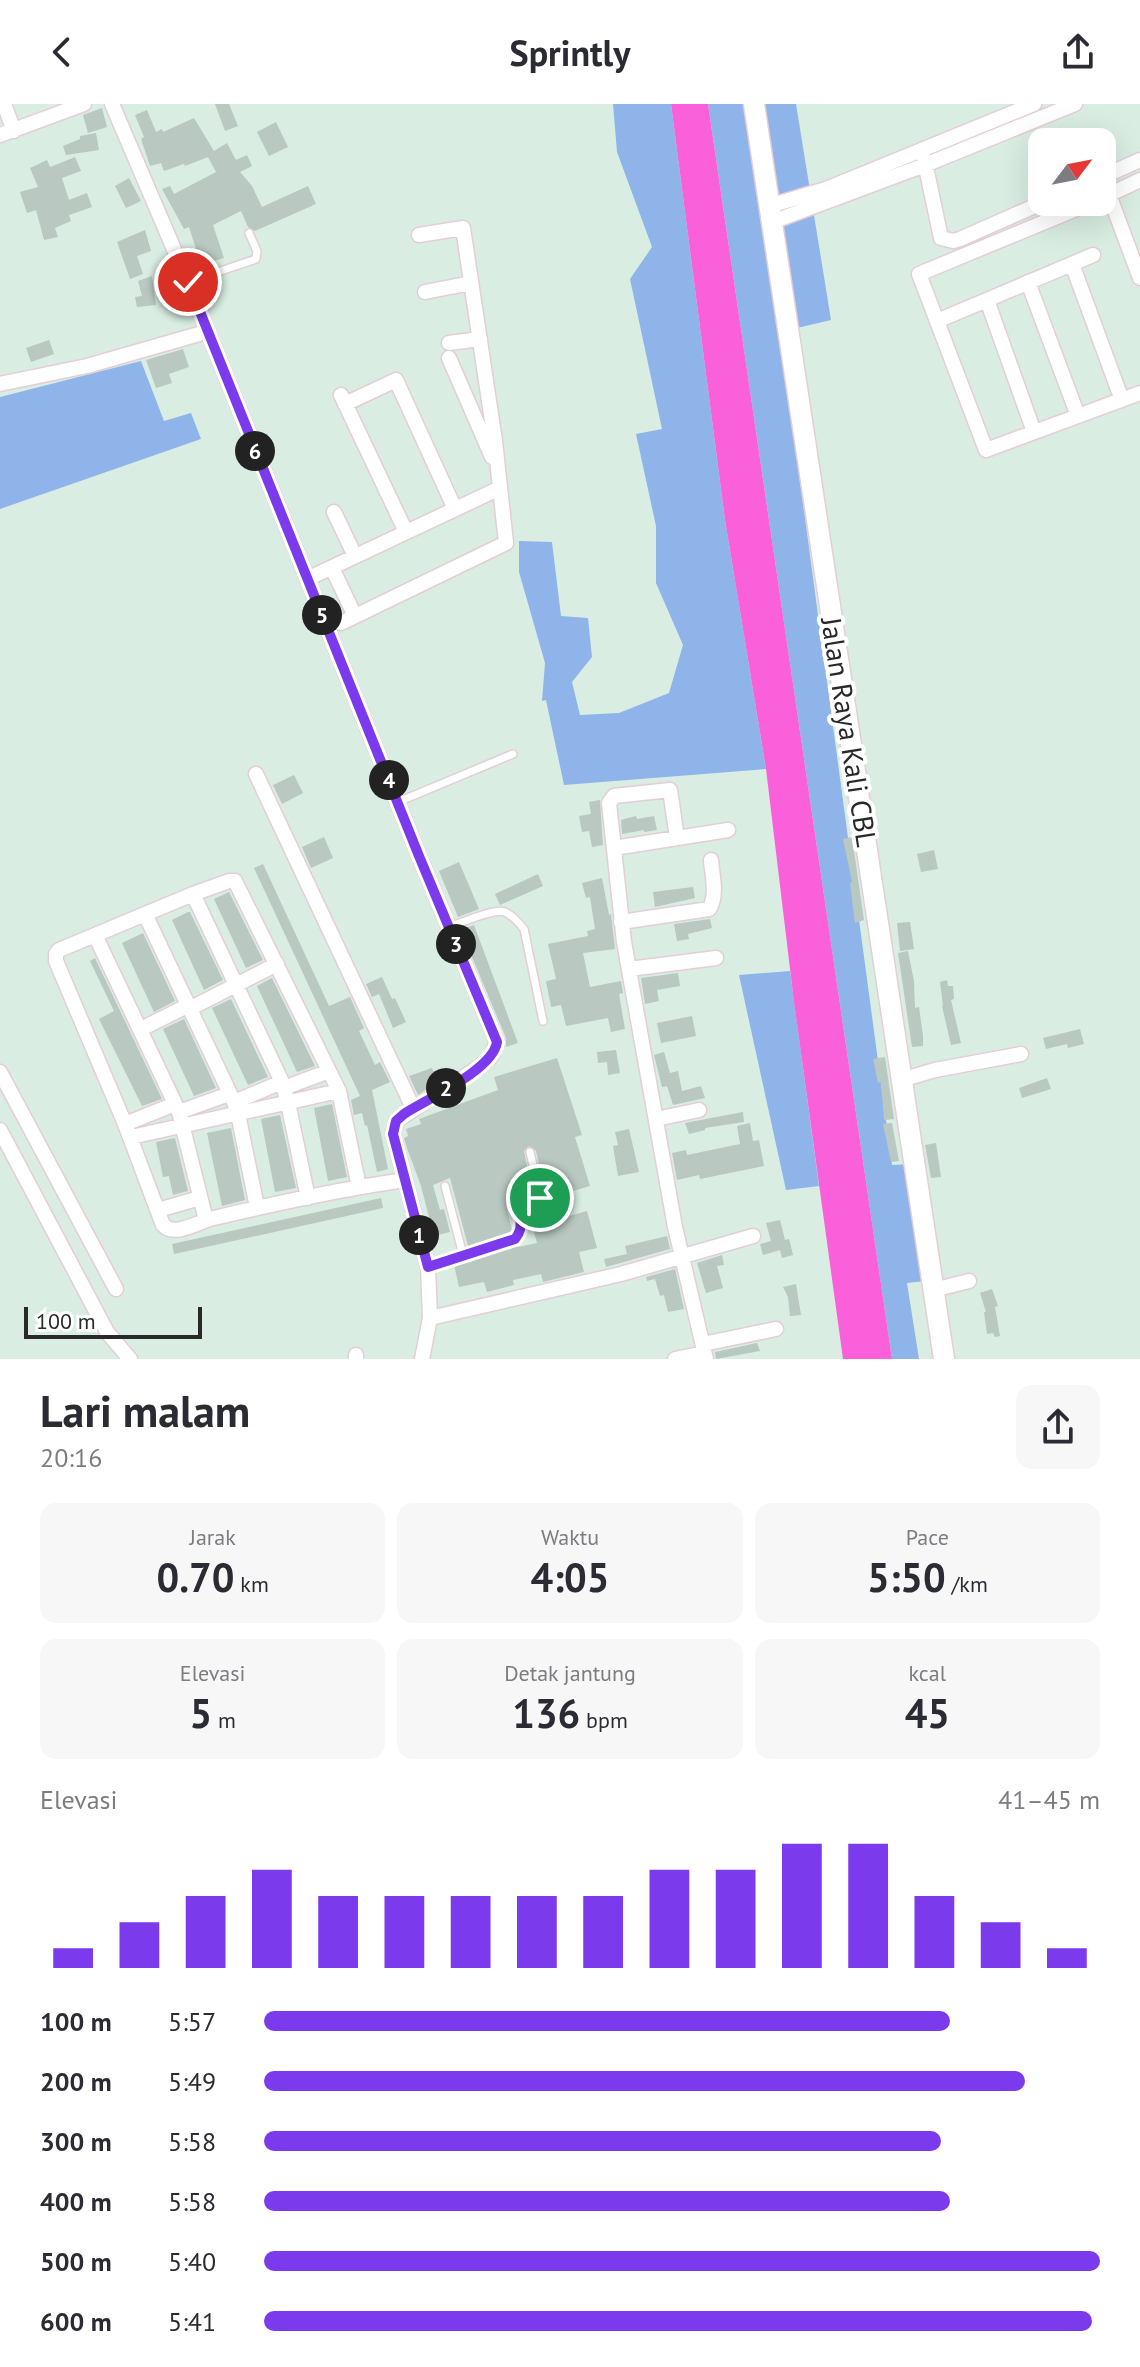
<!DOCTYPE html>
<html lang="id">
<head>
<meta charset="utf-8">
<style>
  body { margin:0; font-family:"PT Sans",sans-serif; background:#f7f7f7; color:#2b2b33; height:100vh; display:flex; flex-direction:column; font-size:30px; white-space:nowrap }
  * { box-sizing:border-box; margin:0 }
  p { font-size:26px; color:#7c7c81 }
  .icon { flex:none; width:44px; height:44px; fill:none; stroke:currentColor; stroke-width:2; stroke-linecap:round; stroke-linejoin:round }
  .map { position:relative; height:1255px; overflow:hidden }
  .sheet { display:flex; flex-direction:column; background:#fff; flex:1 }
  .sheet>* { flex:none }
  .needle { width:52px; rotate:58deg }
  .tools { position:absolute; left:1028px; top:24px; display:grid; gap:16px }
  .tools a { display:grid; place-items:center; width:88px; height:88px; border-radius:16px; background:#fff; box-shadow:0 8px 32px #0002; font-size:40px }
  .scale { position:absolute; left:24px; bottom:20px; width:178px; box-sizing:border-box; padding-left:8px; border:4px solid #292929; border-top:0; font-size:22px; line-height:28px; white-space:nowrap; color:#292929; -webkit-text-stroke:6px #fff; paint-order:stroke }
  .pin { position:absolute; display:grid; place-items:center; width:68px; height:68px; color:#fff; margin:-34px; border:4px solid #fff; border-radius:50%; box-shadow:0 2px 8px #0007 }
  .km { position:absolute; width:40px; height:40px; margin:-20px; border-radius:50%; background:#222; color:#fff; font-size:22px; line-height:40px; text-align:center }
  .round { display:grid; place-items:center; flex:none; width:84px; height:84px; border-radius:16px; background:#f7f7f7 }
  .head { display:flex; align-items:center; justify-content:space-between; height:136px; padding:0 40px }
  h1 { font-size:44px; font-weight:700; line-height:60px }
  .stats { display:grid; grid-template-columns:repeat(3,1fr); gap:12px; height:136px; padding:8px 40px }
  .stats div { display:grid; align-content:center; border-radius:16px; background:#f7f7f7; text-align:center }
  .stats b { font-size:40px; font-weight:700 }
  .stats small { font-size:22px; font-weight:400 }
  .stats p { font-size:22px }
  .chart { height:224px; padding:16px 40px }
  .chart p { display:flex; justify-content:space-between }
  .chart svg { width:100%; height:144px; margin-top:8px; stroke:#7c3aed; stroke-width:6 }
  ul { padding:0 40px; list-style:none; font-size:26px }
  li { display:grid; grid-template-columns:128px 96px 1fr; align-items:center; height:60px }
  li i { height:20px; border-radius:10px; background:#7c3aed }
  header { display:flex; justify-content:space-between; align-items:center; height:104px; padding:0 40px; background:#fff; font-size:36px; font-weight:700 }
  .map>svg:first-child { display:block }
  .green { fill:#8fb4ea }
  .water { fill:#fb60db }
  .building { fill:#b9c8c1 }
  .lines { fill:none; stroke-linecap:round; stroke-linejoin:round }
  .service-casing { stroke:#e4ced4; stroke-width:10 }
  .minor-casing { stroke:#e4ced4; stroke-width:17 }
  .secondary-casing { stroke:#e4ced4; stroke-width:23 }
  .service { stroke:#fff; stroke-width:7 }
  .minor { stroke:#fff; stroke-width:14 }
  .secondary { stroke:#fff; stroke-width:20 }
  .route-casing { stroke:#fff; stroke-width:16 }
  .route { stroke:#7c3aed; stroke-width:10 }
  .labels { text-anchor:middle; stroke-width:8; stroke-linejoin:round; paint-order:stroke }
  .street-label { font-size:28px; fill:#292929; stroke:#fff }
</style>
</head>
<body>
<header><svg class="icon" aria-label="back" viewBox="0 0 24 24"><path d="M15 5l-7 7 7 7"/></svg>Sprintly<svg class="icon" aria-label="share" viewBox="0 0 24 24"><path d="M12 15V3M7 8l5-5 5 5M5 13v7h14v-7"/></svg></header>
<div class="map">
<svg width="1140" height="1255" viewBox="0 0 1140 1255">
  <rect width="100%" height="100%" fill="#d9ede3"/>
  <!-- green -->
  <path class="green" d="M613,0H671L725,416L766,665L564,681L546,596L542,597L545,559L519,468V437L552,438L561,512L588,514L592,553L572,578L580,611L619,609L669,589L683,541L656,479V422L636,330L662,325L630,175L652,143L617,48Z
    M708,0H796L831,216L780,228L892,1061L912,1060L934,1176L907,1179L919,1255H892Z
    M141,257L164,317L191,309L201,335L0,405V293Z
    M790,867L819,1082L786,1086L739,871Z"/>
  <!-- water -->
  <path class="water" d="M671,0H708L892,1255H843L794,898L766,665L725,416Z"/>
  <!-- building -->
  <path class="building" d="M215,0H229L238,22L225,27Z
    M102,4L107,23L88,29L83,11Z
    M147,6L156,28L162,25L163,28L194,14L214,47L227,39L236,56L247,51L252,62L240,68L252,82L262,103L308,82L316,100L255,127L248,123L241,107L213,121L224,154L201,161L189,123L184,125L162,85L170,82L174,90L216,68L208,53L185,62L184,60L164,67L161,59L150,62L141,35L144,33L135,11Z
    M276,18L288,43L269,52L257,28Z
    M96,29L99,46L66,51L63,42L80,35V32Z
    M75,53L81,67L62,74L69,96L87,89L92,103L69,111L71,117L55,124L58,133L44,136L36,106L27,109L20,88L38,83L30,64L47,56L50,63Z
    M129,74L141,97L126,104L115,82Z
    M145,126L151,147L137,152L143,170L130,175L117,138Z
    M152,172L156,201L137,203L135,193L142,192L138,177Z
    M49,236L54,250L31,258L26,244Z
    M183,245L189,263L169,270L172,279L156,284L146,256Z
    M294,671L303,689L282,700L273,681Z
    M600,696L603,741L592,743L589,727L582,728L579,712L591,710L589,698Z
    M636,712L637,715L654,712L657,726L644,728V726L622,730L621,716Z
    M324,733L333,754L311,764L302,743Z
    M852,733L864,816L855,819L850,779L852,778L843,735Z
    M934,746L938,765L921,768L917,750Z
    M459,758L479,805L458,813L439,767Z
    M263,760L329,902L350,893L364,924L359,927L375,961L380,958L390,978L372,986L388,1065L377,1068L367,1021L365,1022L362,1009L354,1011L351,996L360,992L254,764Z
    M538,770L543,782L500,801L495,790Z
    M602,774L609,811L611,810L615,845L583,849L590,883L621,877L623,889L619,890L625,925L611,928L608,914L566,922L561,901L551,903L546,877L556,875L548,840L588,832L587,827L595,825L590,793L586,794L582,779Z
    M693,783L695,794L655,803L653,788Z
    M229,788L263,856L246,864L214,795Z
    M188,808H190L223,876L204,886L172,816Z
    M710,815L712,824L688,830L689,835L677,837L674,820Z
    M910,818L914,845L900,847L897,819Z
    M474,821L518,939L506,943V934L464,834H467L463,825Z
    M143,829L175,897L154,908L122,839Z
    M908,847L914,877L915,904L919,903L923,932V942L912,943L898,849Z
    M95,854L162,995L142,1002L99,915L114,907L90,857Z
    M678,869L680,882L657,886L659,897L645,900L641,874Z
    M382,873L392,895L395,894L406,918L393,924L379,890L372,893L366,880Z
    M272,874L315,962L297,968L257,882Z
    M947,876L948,882H953L954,895L951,896L961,939L951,941L942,902H943L940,878Z
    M231,895L268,973L248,981L212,904Z
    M692,912L696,932L661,939L657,919Z
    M184,915L216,984L194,992L163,925Z
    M1080,925L1084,940L1068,944L1067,940L1046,945L1043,934Z
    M616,946L620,969L608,971L607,958L598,959L597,948Z
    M664,948L670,969L678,967L682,987L701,982L705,994L673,1001L667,982L662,983L654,951Z
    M885,953L894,1015L884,1016L881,978L878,979L873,955Z
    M557,954L582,1031L575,1033L590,1082L549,1094L555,1116L587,1107L597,1144L579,1148L584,1168L543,1178L541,1170L513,1176L514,1181L487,1188L484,1178L459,1183L454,1161L472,1157L471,1155L517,1139L518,1143L537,1139L529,1110L544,1099L546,1092L536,1047L529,1042L524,1047L533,1091L525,1096L506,1100L512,1127L468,1142L450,1074L433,1081L440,1106L444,1105L450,1128L434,1132L421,1082L407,1044L404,1034L408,1032L406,1025L421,1020L419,1015L498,986L494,973Z
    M432,964L437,978L418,991L409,972Z
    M1047,974L1051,985L1022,994L1019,984Z
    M332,1000L347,1073L328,1077L314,1004Z
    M743,1008L744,1018L705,1024V1026L689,1030L685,1019Z
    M280,1011L296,1084L275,1088L261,1015Z
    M750,1019L753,1037L759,1036L764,1062L700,1075L699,1071L677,1076L672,1049L686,1046L687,1051L740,1040L737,1022Z
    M892,1019L899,1057L891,1058L883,1020Z
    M231,1024L245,1096L222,1102L207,1029Z
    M629,1025L639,1068L618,1072L613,1042L618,1041L615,1028Z
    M175,1034L188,1087L173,1091L169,1072L163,1073L156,1038Z
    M936,1039L941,1073L931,1074L925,1041Z
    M381,1094L383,1104L174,1150L172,1140Z
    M780,1116L785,1136L789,1135L793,1151L782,1154L780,1146L763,1151L760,1140L771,1137L766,1119Z
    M667,1132L670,1145L606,1163L604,1155L627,1150L625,1142Z
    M722,1151L724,1161L717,1162L723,1184L706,1189L697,1159Z
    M675,1165L684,1205L668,1208L664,1191L660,1192L655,1175L647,1177L646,1173Z
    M796,1180L801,1211L790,1212L788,1193L783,1183Z
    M992,1185L998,1202L995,1203L1000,1232L995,1233L993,1229L987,1230L984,1208H986L980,1189Z
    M757,1239L760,1247L716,1255L715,1248Z"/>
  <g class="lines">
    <defs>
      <path id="service" d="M188,178L256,155L257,147L249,129
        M398,698L513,650
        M449,823C461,819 494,804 505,808C512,811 519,819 524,825L543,917
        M445,1082L463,1151
        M428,1163L518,1132C522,1108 517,1108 540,1094V1092L530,1048"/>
      <path id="minor" d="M4,0L14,27
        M112,0L188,178L419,752L497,938L491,953L479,963L396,1017L393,1030L428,1163L430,1214L422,1255
        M0,31L84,0
        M924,54L941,134L953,137L960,135L1044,98
        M1102,73L1140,56
        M1109,91L1140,174
        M1102,94L1140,76
        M1093,98L919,170L986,346L1140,289
        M769,102L826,85L1034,0
        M772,118L925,61L1075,0
        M1072,160L1122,296
        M1028,178L1078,312
        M425,188L471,179
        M987,196L1034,328
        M937,217L1093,151
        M449,239L480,235
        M449,254L492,353
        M0,280L87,262L206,228
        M341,291L406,428
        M345,300L396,276L455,405
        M334,408L355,452
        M332,464L355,512
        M307,475L500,384
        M341,519L506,439L495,337L463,124L419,131
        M256,670L413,1004
        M677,734L670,686L614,692L609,699L624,838L675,1123L706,1255
        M614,744L728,726
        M193,790L282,978L288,999L308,1094
        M145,810L234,998L238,1010L257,1103
        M621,818L709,805C718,792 712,771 711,756
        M95,831L179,1008L206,1116
        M629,865L716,854
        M189,905L277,860
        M141,925L187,902
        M0,968L116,1185
        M901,976L935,966L1021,950
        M284,984L329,967
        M234,998L282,978
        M179,1008L229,990
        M656,1015L699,1006
        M125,1020L175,1000
        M0,1026L107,1228L130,1255
        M131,1033L339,987
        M359,1083L339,987L235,777H229L193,790L59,846L56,850V857L125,1020L163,1121C175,1134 199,1117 214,1114C277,1099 341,1085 405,1076
        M158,1106L200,1094
        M933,1186L969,1177
        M430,1214L621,1170L753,1132
        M703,1240L776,1225
        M356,1251V1255
        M675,1255L704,1249"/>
      <path id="secondary" d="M754,0L944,1255"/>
    </defs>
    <!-- service casing -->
    <use href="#service" class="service-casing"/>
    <!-- minor casing -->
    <use href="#minor" class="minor-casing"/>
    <!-- secondary casing -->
    <use href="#secondary" class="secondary-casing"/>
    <!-- service -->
    <use href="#service" class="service"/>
    <!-- minor -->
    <use href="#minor" class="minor"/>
    <!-- secondary -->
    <use href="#secondary" class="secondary"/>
  </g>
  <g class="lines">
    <defs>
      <path id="route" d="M188,178L419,752L497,938C493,966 427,995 404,1010L396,1017L393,1030L428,1163L515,1135C530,1116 506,1113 540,1094"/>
    </defs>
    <!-- route casing -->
    <use href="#route" class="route-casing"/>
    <!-- route -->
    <use href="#route" class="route"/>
  </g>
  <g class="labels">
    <!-- street labels -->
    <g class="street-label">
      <text transform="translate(849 628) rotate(81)" y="10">Jalan Raya Kali CBL</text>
    </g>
  </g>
</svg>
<div class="tools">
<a><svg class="needle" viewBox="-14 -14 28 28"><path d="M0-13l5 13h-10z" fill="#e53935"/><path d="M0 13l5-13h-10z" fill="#7c7c81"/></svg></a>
</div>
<div class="scale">100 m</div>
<div class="pin" style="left:540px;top:1094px;background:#1e9e55"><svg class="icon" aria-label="arrive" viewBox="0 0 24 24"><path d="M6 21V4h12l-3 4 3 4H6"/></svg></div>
<div class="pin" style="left:188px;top:178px;background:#d93025"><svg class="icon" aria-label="check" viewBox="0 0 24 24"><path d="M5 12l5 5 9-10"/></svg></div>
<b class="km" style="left:419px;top:1131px">1</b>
<b class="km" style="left:446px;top:984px">2</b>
<b class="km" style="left:456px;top:840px">3</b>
<b class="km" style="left:389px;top:676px">4</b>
<b class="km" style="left:322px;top:511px">5</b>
<b class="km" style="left:255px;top:347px">6</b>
</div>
<section class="sheet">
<div class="head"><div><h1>Lari malam</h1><p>20:16</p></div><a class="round"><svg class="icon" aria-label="share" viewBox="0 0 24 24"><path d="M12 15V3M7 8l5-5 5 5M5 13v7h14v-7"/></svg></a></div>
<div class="stats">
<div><p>Jarak</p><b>0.70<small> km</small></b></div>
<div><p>Waktu</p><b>4:05</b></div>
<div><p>Pace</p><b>5:50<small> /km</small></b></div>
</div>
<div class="stats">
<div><p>Elevasi</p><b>5<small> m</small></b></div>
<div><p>Detak jantung</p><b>136<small> bpm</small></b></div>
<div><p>kcal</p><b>45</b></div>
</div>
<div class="chart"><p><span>Elevasi</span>41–45 m</p>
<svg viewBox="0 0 160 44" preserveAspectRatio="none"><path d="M5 44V38M15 44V30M25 44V22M35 44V14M45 44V22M55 44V22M65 44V22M75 44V22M85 44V22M95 44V14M105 44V14M115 44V6M125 44V6M135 44V22M145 44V30M155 44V38"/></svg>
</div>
<ul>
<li><b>100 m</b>5:57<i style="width:82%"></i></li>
<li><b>200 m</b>5:49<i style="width:91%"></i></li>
<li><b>300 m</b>5:58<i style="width:81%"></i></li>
<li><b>400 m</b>5:58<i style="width:82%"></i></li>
<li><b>500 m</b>5:40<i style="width:100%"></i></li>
<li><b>600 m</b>5:41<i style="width:99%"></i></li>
</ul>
</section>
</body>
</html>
